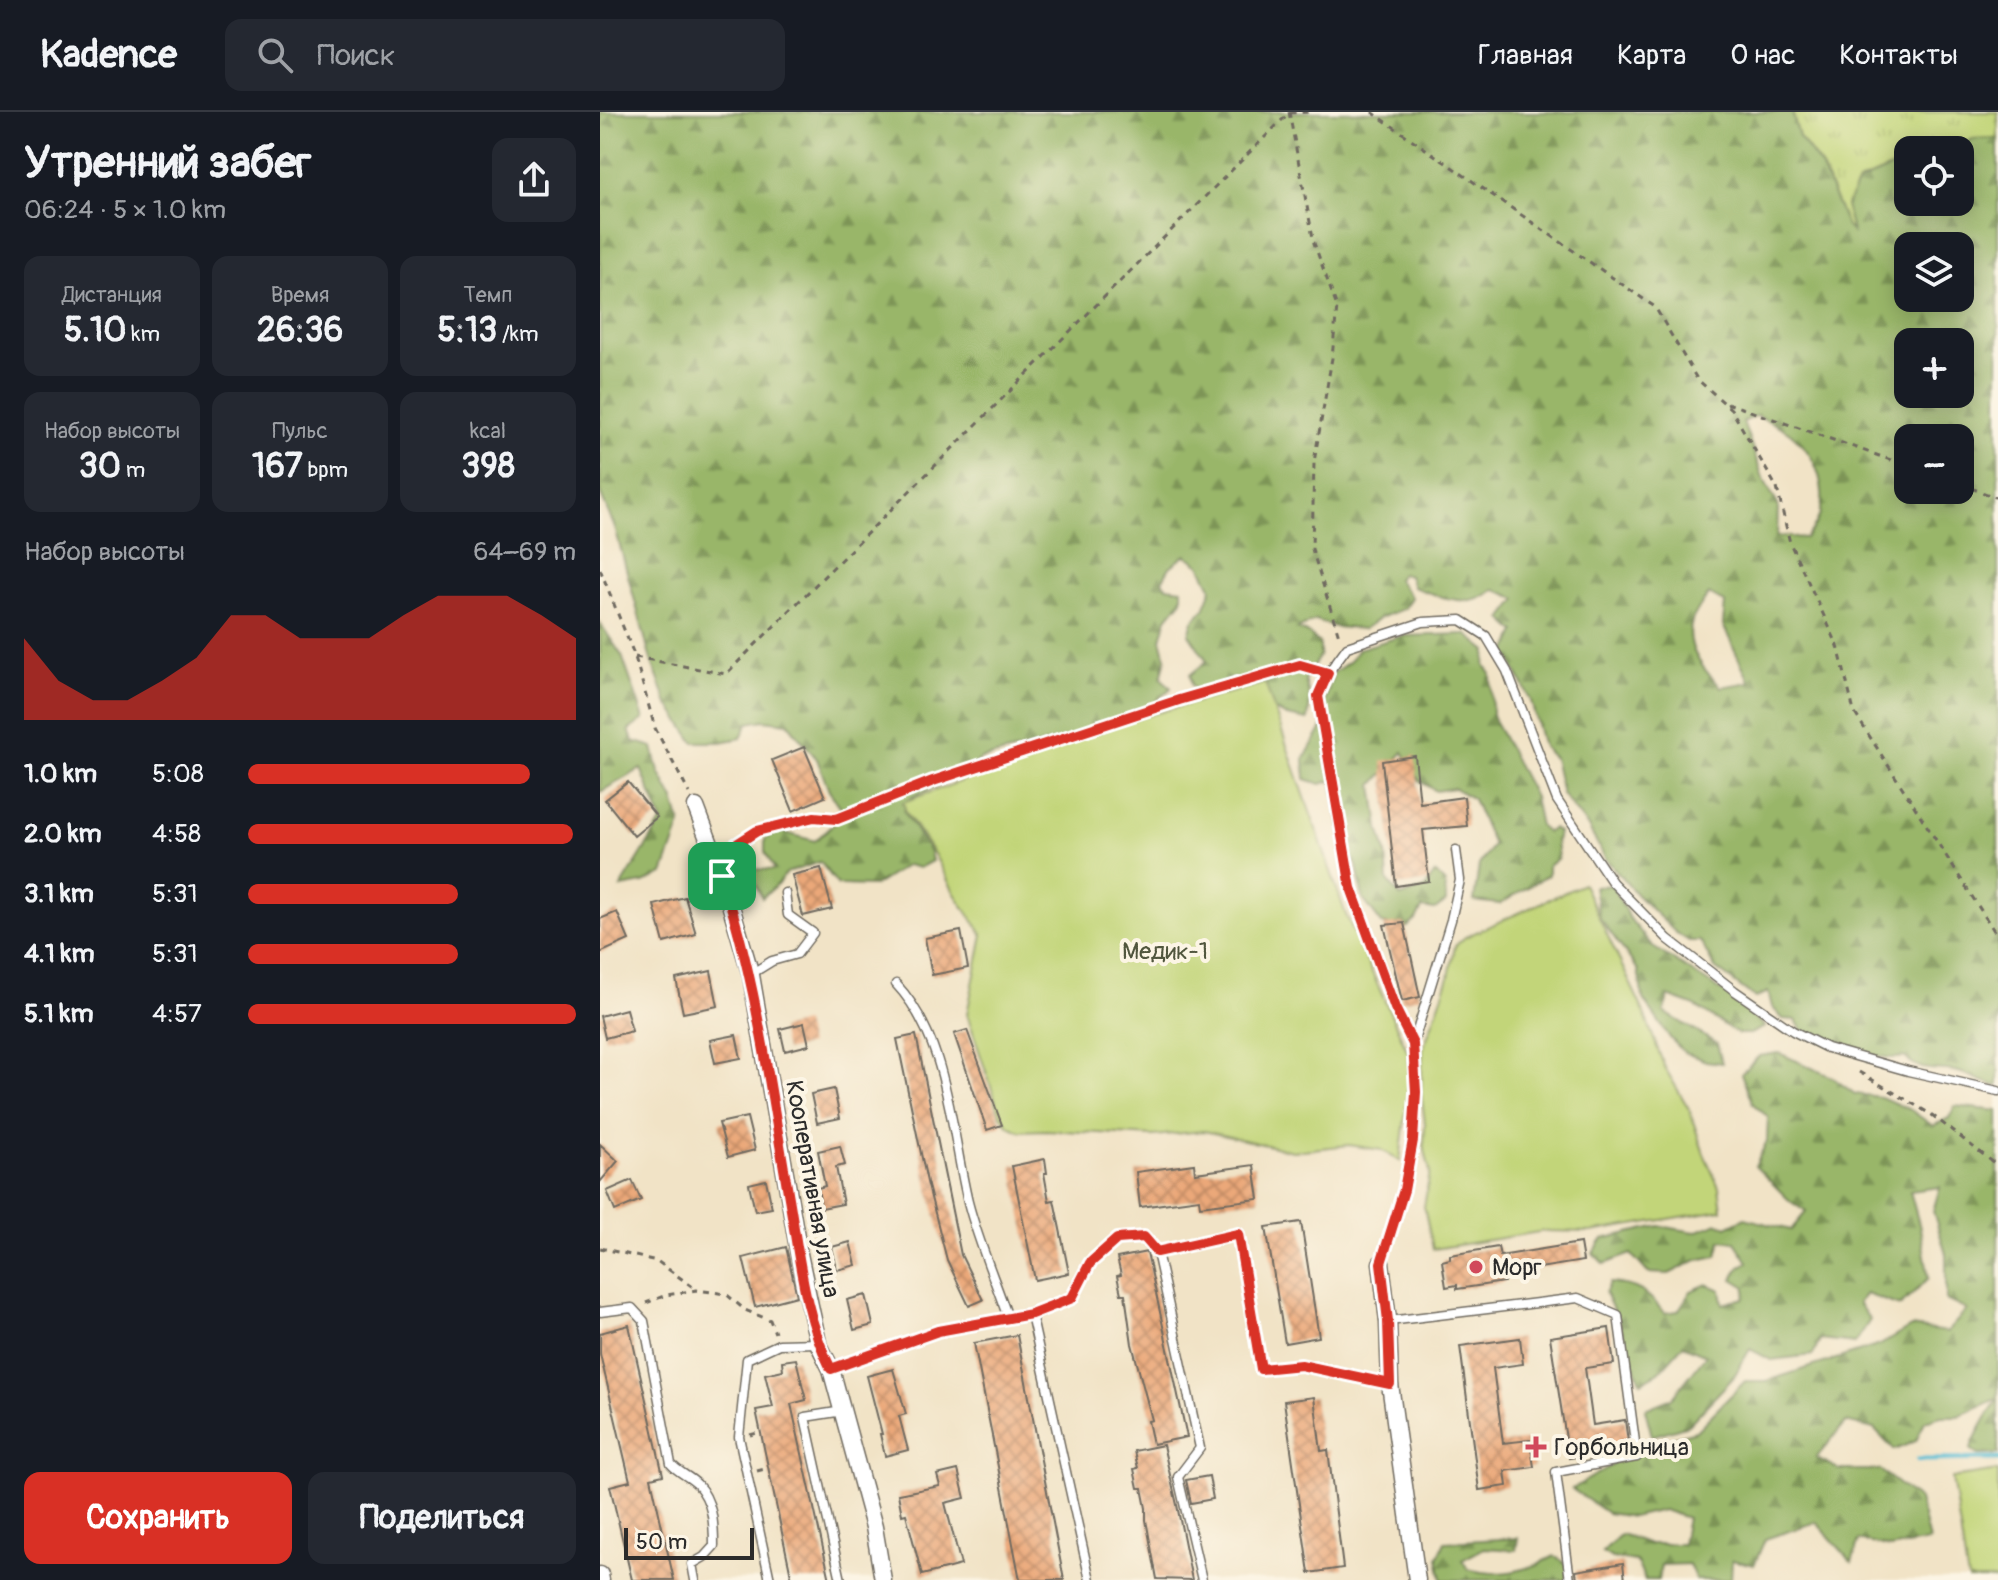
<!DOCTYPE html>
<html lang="ru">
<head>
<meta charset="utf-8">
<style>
  body { margin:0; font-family:Pangolin,sans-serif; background:#242831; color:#f1f3f6; height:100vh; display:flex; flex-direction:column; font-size:30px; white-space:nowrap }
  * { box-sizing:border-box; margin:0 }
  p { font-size:26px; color:#9ea1a6 }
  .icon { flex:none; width:44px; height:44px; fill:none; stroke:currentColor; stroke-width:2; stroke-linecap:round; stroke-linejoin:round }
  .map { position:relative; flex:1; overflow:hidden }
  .side { display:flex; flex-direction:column; background:#171b24; width:600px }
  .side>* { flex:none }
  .controls { position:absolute; left:1294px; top:24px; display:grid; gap:16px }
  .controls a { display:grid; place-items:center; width:80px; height:80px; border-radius:16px; background:#171b24; box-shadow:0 4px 20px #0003; font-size:40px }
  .scale { position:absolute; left:24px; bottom:20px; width:130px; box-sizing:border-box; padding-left:8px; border:4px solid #2b2b2b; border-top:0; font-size:22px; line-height:28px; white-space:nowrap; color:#2b2b2b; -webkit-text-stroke:6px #fcf5e5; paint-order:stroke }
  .pin { position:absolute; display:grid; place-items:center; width:68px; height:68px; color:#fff; margin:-34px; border-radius:16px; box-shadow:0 4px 12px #0006 }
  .round { display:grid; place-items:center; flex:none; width:84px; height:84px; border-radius:16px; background:#242831 }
  .head { display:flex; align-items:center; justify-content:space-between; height:136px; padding:0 24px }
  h1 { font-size:44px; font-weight:700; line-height:60px }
  .metrics { display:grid; grid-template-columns:repeat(3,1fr); gap:12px; height:136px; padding:8px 24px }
  .metrics div { display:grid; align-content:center; border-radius:16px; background:#242831; text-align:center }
  .metrics b { font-size:34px; font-weight:700 }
  .metrics small { font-size:22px; font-weight:400 }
  .metrics p { font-size:22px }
  .chart { height:224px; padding:16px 24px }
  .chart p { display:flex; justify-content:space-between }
  .chart svg { width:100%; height:144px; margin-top:8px; fill:#d93025; opacity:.7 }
  .primary-button { display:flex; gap:16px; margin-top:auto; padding:16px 24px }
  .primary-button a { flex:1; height:92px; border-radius:16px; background:#d93025; color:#fff; font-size:32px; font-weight:700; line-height:92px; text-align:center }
  .primary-button a+a { background:#242831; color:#f1f3f6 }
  ul { padding:0 24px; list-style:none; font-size:26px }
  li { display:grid; grid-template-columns:128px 96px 1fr; align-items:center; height:60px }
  li i { height:20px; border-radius:10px; background:#d93025 }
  header { display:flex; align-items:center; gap:48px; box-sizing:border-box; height:112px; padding:0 40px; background:#171b24; border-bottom:2px solid #363941 }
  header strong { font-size:38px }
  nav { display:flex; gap:44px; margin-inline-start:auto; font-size:28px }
  .search { width:560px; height:72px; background:#242831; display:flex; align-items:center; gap:20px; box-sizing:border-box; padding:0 28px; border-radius:16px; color:#9ea1a6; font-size:30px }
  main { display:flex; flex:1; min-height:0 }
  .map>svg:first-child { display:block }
  .grass { fill:url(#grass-tufts); stroke:#768052; stroke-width:2 }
  .forest { fill:url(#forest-firs); stroke:#62704a; stroke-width:2; fill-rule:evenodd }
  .green { fill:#c2d579; stroke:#768052; stroke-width:2 }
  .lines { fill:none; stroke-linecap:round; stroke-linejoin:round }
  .stream { stroke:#55bbd3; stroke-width:5 }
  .building { fill:url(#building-cross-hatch) }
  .lane-casing { stroke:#706b61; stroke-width:11 }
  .street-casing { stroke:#706b61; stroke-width:19 }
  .path { stroke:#706b61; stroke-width:3; stroke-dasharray:6 6; stroke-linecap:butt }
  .lane { stroke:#fff; stroke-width:8 }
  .street { stroke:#fff; stroke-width:16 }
  .route-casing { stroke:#fff; stroke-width:16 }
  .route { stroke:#d93025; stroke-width:10 }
  .poi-dot { fill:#d1495b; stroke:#fcf5e5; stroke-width:3 }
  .labels { text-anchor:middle; stroke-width:8; stroke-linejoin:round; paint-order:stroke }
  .park-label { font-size:24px; fill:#51563e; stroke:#fcf5e5 }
  .street-label { font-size:24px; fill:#2b2b2b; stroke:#fcf5e5 }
  .poi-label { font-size:24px; fill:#2b2b2b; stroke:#fcf5e5; text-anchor:start }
</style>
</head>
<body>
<header>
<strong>Kadence</strong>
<div class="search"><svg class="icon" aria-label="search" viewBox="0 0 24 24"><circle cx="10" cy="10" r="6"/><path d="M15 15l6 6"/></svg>Поиск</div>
<nav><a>Главная</a><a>Карта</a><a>О нас</a><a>Контакты</a></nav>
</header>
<main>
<section class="side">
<div class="head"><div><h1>Утренний забег</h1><p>06:24 · 5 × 1.0 km</p></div><a class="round"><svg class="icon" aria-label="share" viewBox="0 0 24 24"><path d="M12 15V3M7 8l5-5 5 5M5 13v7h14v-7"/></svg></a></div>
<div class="metrics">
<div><p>Дистанция</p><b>5.10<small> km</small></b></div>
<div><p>Время</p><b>26:36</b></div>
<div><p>Темп</p><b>5:13<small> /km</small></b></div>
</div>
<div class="metrics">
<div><p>Набор высоты</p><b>30<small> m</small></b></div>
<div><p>Пульс</p><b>167<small> bpm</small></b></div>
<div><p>kcal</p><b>398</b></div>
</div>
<div class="chart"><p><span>Набор высоты</span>64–69 m</p>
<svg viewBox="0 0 160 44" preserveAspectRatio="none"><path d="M0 44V19L10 32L20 38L30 38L40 32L50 25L60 12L70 12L80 19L90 19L100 19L110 12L120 6L130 6L140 6L150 12L160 19V44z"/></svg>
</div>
<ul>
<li><b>1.0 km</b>5:08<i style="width:86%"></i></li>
<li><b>2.0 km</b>4:58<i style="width:99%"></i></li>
<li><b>3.1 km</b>5:31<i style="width:64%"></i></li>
<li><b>4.1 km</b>5:31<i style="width:64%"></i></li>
<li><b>5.1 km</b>4:57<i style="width:100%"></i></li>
</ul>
<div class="primary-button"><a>Сохранить</a><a>Поделиться</a></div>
</section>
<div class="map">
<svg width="1398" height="1468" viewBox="0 0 1398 1468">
  <defs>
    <pattern id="grass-tufts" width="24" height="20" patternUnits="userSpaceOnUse" patternTransform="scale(2)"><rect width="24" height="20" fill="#c2d579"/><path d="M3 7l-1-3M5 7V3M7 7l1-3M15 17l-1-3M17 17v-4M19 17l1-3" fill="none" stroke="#a7b769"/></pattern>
    <pattern id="forest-firs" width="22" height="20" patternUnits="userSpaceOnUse" patternTransform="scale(2)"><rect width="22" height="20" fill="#99b669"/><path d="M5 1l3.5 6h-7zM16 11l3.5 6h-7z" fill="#7d9457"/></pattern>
    <pattern id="building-cross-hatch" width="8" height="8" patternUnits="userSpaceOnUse" patternTransform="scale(2)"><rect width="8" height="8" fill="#eba879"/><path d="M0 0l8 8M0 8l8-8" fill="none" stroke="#bf8963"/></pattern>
  </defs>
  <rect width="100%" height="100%" fill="#fcf5e5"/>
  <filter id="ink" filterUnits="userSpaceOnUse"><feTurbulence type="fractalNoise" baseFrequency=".0125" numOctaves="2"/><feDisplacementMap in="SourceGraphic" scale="16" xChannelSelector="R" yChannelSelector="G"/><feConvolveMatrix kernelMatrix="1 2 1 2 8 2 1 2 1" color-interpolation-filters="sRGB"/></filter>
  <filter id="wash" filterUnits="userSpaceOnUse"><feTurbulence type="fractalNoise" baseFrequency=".006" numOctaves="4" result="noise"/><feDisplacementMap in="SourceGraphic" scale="32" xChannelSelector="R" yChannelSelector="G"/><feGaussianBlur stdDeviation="1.8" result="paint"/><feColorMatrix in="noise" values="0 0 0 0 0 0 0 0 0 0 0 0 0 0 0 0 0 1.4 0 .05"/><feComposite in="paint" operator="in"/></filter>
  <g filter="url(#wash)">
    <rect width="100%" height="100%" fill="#f1e3c6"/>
    <!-- grass -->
    <path class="grass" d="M1192,0H1398V26L1373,27L1355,38H1308V49L1258,70L1254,121L1247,115L1221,54L1199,25Z"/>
    <!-- forest -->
    <path class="forest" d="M0,0H1192L1199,25L1221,54L1247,115L1252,120L1246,94L1258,70L1308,49V90H1360V38H1355L1373,27L1398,26V974C1381,971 1368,961 1354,959C1331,955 1324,962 1304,945C1286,950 1218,931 1203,919C1200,916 1198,912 1196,908L1183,907L1172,895L1168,880L1156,886L1115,856L1100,829H1089L1076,821L1036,782L1005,746L988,715L962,682L954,646L943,635L931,589L907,540L916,520L902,507L917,487L895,477C871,498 839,485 813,475L809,464L801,462L797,467L811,485L805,496L780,506L764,517L735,515L716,508L697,517L709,522L720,532V543L705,568L710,586L708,608L687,604L664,593L660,583L657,563L645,568L629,566L624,577L606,586L592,574L590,563L607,549L589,522L593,509L604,497L612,477L600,453L586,443L570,455L562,469L567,475L582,477V488L567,506L561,527L566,546L561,566L571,576L540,603L505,617L381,647L362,663L312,685L304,699L330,740L332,749L319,756L307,753L274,774L238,773L220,750L186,761L178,772L162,786L149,757L175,758L165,740V727L179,719L215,729L245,701L229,679L217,647L188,611L164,608L148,611L141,626L121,630H94L67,590L51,548L15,416L0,381ZM1308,134H1360V186H1308ZM1308,230H1360V282H1308ZM1157,303C1168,309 1181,314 1190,321C1222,347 1235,394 1206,426L1177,424L1178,393L1163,366L1143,310ZM1308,326H1360V378H1308ZM1109,482L1125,491L1123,513L1150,570L1121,575C1104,559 1084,534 1092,509C1094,500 1104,490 1109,482Z
      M0,511L22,544L44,607L29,618L33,629L53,635L59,660L74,688L81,712L63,762L43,771L21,775L62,709L41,657L0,680Z
      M866,522L887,539L885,553L891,562L892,604L934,685L940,714L947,720L953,716L958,720L956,729L958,746L948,754V763L900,792L874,789L879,753L893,733L873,687L854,676L836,679L820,669L803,640L773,673L779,716L786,741L788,769L801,785L825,776L835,761L845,771L846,790L835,798L822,796L816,808L806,816L782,812L763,787L757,754L742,728L733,668L721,672L705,667L704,647L723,614L725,589L733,561L750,549L758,537L802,524Z
      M1012,773L1029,806L1053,835L1131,885L1165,915L1150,922H1138L1095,894L1068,884L1064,900L1117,932L1122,951L1106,949L1085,941L1071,927L1043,887L1038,858L999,805L994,775Z
      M1179,941L1232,965L1255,982L1281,985L1311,998L1333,1014L1349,1006L1355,994L1398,999V1286L1358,1304H1341L1325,1309L1316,1329L1294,1338L1274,1317L1246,1310L1216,1346L1240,1358H1280L1319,1388L1329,1429L1290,1436L1259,1428L1252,1450L1216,1410L1165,1427L1154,1453L1132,1448L1131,1468H1096L1089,1452L1061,1453L1058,1468H1045L1036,1449L1012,1446L1002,1440L1021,1422L1049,1432H1082L1087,1406L1063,1398L1032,1405L1007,1401L972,1377L1047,1332L1096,1319L1145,1269H1167L1280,1233L1311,1215L1347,1220L1367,1198L1346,1188V1142L1333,1099L1340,1075L1310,1079L1320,1116L1329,1166L1300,1194L1266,1182L1258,1191L1270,1208L1255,1231L1220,1227L1213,1243L1171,1248L1150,1237L1133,1266L1088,1313L1052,1324L1045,1297L1072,1286L1106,1243L1083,1233L1059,1260L1041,1270L1018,1208L1005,1181L1010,1171C1037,1173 1048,1180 1064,1201L1078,1199L1091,1179L1107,1172L1121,1178L1123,1192L1145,1186L1146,1175L1133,1167L1140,1155L1148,1150L1135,1130L1121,1128L1117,1144L1097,1148L1069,1162L1048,1161L1031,1142L1004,1152L993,1141L1003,1127L1059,1114L1095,1120L1118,1111L1127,1115L1145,1106L1191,1118L1206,1100L1190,1089L1155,1054L1167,1029L1168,1005L1153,992L1141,962L1159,944Z
      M1398,1287V1342L1378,1343L1371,1337C1372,1329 1392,1295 1398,1287Z
      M918,1426L916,1438L884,1436L862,1448L868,1457C901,1466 926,1459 955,1444L969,1454L966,1468H842L838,1445L845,1430Z"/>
    <!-- green -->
    <path class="green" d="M665,571L746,803L809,942V971L800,1049L782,1038L749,1033L693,1039L604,1019L553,1024L446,1018L419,1019L409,1014L400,1002L367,902L383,823L355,782L334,742L306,700L303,690L531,608Z
      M983,772L1042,896L1065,956L1089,997L1104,1042L1119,1075L1122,1098L991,1120L945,1119L833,1137L824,1095L830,1060L824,1034L825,1012L821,980L823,937L849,865L855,834L865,825Z
      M1398,1359V1468H1368L1352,1366Z"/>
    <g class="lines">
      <!-- stream -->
      <path class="stream" d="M1318,1348L1398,1347"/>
    </g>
    <g id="blocks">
      <!-- building -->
      <path class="building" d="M204,635L225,685L193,699L172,648Z
        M815,644L820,691L864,685L867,714L823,718L829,769L796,774L782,649Z
        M28,670L57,705L34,724L5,688Z
        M221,756L232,797L203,804L192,763Z
        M85,785L96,822L64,831L54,793Z
        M17,800L29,828L0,841V807Z
        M804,811L820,885L802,889L784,813Z
        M361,819L368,856L332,863L325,826Z
        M111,859L118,894L83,901L76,867Z
        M26,897L32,919L5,926L0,904Z
        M204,911L209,933L185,939L180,917Z
        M367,918L402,1013L387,1018L354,922Z
        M136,923L141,946L115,951L110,928Z
        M316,923L361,1143L383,1188L369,1194L347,1148L327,1070L297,927Z
        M234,977L240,1006L217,1011L211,982Z
        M147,1005L155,1038L128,1045L119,1011Z
        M0,1032L18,1049L0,1070Z
        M240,1034L245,1053L236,1055L243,1092L221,1096L218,1076L225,1074L218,1039Z
        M445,1047L447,1061H444L449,1089L454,1088L469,1161L435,1168L412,1054Z
        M594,1052L595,1061L654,1053L659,1087L600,1094L599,1087L540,1095L536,1060Z
        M32,1068L41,1088L15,1099L7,1079Z
        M166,1068L172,1096L155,1099L149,1072Z
        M701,1110L719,1225L685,1231L666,1115Z
        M250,1130L256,1153L237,1158L232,1135Z
        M980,1131L983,1149L903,1162L904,1170L857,1177V1173L846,1175L842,1149L850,1147V1143L898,1135L900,1144Z
        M186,1135L197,1184L155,1195L143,1146Z
        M547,1140L587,1325L553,1332L548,1309L552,1308L532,1232L525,1182H521L517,1164L521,1163L517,1146Z
        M266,1183L273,1213L254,1218L247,1188Z
        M29,1213L63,1363L51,1366L74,1468H32L10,1374L30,1369L0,1242V1221Z
        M1009,1216L1014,1252L985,1256L993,1313L1025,1308L1029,1337L969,1346L950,1225Z
        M417,1223L464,1468H420L374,1231Z
        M920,1226L923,1252L893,1256L903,1331L930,1328L934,1355L905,1359L907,1374L879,1378L860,1234Z
        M196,1247L206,1288L191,1292L230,1468H192L156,1298L173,1295L165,1262L183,1258L182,1249Z
        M293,1257L306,1302L299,1304L308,1338L285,1344L280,1322H282L267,1264Z
        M714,1285L721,1339L728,1338L743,1456L709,1461L684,1289Z
        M563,1333L577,1393L592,1468L557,1467L546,1408V1396L542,1376H538L534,1357L538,1356L534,1339Z
        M358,1358L365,1386L345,1391L361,1453L322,1463L306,1402L302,1403L298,1382L340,1374L337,1363Z
        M609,1364L613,1387L591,1391L586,1368Z
        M1023,1451L1025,1468H977L976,1459Z"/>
    </g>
  </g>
  <g filter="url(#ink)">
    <use href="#blocks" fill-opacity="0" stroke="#706b61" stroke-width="2"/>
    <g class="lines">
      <defs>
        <path id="lane" d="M151,862L172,849L197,842L213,821L188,803L185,781
          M296,872C348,927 351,1019 368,1090C378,1129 395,1168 408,1206
          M813,932L795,896L751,776L718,584L728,561L747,535L823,510L861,508L886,524L907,559L957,688L1012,770L1068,827L1135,879L1193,919L1227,936L1308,959L1398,979
          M557,1140L638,1122L661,1257L701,1253L790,1272
          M781,1151L804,1078L813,1028L816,980L813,932L851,808L860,768L856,738
          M0,1200L32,1196L44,1209L71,1352C79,1361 89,1364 97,1372C113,1389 114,1412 114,1434L104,1445L92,1452L95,1468
          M431,1202L490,1468
          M789,1209L978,1186L1018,1203L1037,1345L956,1360L970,1468
          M231,1257L338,1219L431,1202L472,1186L490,1151L517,1127L544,1125L557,1140L600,1336L578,1365L602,1468
          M170,1468L139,1325L147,1247L179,1232L218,1231
          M241,1468L205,1305L243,1299"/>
        <path id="street" d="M96,695L122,764L151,863L199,1142L218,1231L231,1257L274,1415L283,1468
          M781,1151L788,1209L790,1272L817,1468
          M0,1463L1,1468"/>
      </defs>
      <!-- lane casing -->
      <use href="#lane" class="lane-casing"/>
      <!-- street casing -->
      <use href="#street" class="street-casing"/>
      <!-- path -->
      <path class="path" d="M689,0L714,131L737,195L732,246L714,350L712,437L739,524
        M772,0L1055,195L1097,267L1131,297L1177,376L1190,431L1238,534L1254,600L1398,825
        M1127,291L1308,354
        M1360,372L1398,386
        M0,457L35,545L55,616L89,681
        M35,545L126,562L689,1L713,0
        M129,736L157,719L214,705L237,707L333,669L579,588L700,553L717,558
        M1259,960L1332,1003L1398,1054
        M0,1136L57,1149L97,1178
        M46,1191L66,1183L97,1178L126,1182L145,1198L170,1208L175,1221
        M150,1323L161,1320
        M157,1359L169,1356
        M189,1468L192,1467"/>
      <!-- lane -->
      <use href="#lane" class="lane"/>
      <!-- street -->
      <use href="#street" class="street"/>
    </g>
  </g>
  <g class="lines" filter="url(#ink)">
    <defs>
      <path id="route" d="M700,553L728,561L718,584L751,776L795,896L813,932L816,980L813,1028L804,1078L781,1151L788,1209L790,1272L701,1253L661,1257L638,1122L557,1140L544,1125L517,1127L490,1151L472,1186L431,1202L338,1219L231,1257C205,1206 199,1143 189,1086C169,972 155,855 115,746L157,719L214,705L237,707L333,669L579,588Z"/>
    </defs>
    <!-- route casing -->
    <use href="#route" class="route-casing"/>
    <!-- route -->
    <use href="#route" class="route"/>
  </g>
  <!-- markers -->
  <g class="poi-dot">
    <circle cx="876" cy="1155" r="8"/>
    <path d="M932 1323h8v8h8v8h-8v8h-8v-8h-8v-8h8z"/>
  </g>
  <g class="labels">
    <!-- park labels -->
    <g class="park-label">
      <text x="565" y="847">Медик-1</text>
    </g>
    <!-- street labels -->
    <g class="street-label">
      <text transform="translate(213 1077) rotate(80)" y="8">Кооперативная улица</text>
    </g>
    <!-- poi labels -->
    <g class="poi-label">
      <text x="892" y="1163">Морг</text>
      <text x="954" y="1343">Горбольница</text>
    </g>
  </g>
</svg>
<div class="controls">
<a><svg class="icon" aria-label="locate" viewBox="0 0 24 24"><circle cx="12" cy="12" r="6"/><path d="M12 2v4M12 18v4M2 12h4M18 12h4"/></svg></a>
<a><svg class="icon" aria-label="layers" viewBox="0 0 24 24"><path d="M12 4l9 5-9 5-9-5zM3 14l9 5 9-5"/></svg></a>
<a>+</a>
<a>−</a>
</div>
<div class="scale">50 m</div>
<div class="pin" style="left:122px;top:764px;background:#1e9e55"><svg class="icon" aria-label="arrive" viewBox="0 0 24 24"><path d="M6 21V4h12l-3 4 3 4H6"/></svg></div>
</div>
</main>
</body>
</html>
